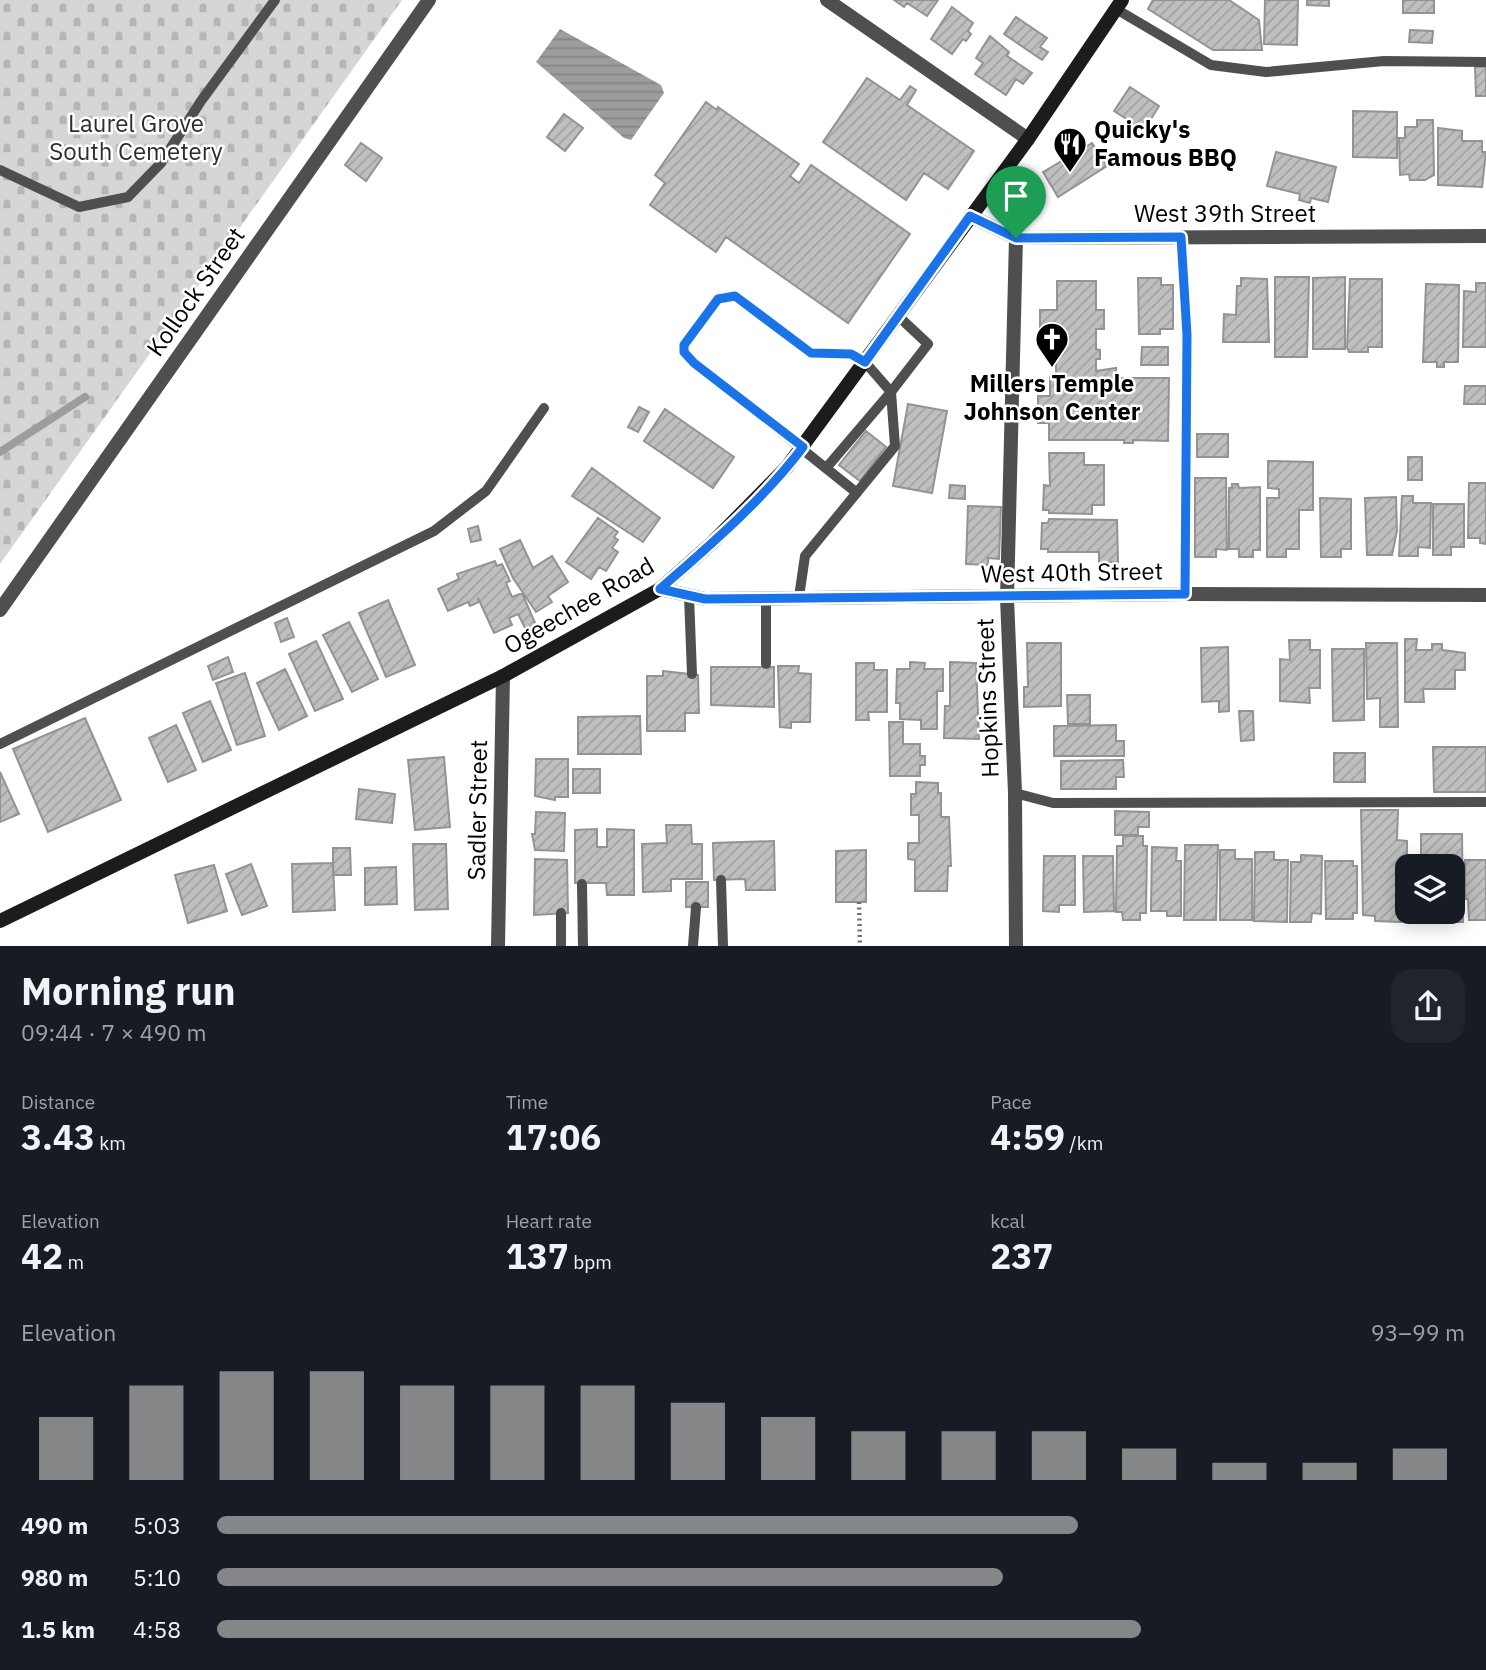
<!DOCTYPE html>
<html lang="en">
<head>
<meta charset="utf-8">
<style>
  body { margin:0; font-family:"IBM Plex Sans",sans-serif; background:#20242c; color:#f1f3f6; height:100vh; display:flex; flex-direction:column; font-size:26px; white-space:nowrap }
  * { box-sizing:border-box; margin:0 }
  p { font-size:23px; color:#9ea1a6 }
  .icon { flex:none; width:38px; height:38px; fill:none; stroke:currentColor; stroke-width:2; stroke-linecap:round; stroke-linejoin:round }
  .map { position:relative; height:946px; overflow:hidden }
  .details { display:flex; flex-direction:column; background:#171b24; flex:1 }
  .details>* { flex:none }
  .buttons { position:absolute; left:1395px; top:854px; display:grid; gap:14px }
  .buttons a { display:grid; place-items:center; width:70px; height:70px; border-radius:14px; background:#171b24; box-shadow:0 4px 18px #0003; font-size:35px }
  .pin { position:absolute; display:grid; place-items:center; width:60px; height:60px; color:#fff; margin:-72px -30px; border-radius:50% 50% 50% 0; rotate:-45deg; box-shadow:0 0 7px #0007 }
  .pin .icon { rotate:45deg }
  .round { display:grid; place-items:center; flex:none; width:74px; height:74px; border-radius:21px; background:#20242c }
  .headline { display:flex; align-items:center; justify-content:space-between; height:119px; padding:0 21px }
  h1 { font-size:38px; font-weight:700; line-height:52px }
  .metrics { display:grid; grid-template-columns:repeat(3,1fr); gap:10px; height:119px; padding:7px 21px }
  .metrics div { display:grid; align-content:center }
  .metrics b { font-size:35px; font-weight:700 }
  .metrics small { font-size:19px; font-weight:400 }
  .metrics p { font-size:19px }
  .chart { height:196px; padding:14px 21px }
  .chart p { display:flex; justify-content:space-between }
  .chart svg { width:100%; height:126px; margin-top:7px; stroke:#858687; stroke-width:6 }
  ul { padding:0 21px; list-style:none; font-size:23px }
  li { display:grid; grid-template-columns:112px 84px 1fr; align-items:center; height:52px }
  li i { height:18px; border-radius:9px; background:#858687 }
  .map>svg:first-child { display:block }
  .cemetery { fill:url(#cemetery-stones) }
  .water { fill:url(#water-rules) }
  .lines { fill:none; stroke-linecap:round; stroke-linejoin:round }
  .stream { stroke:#9d9d9d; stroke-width:8 }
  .building { fill:url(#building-hatch); stroke:#939393; stroke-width:2 }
  .path { stroke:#717171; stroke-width:4.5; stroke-dasharray:2 3.5; stroke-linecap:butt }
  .lane { stroke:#4f4f4f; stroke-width:10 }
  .street { stroke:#4f4f4f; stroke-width:14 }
  .secondary { stroke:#1c1c1c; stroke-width:14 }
  .route-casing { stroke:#fff; stroke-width:14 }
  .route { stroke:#1a73e8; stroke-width:9 }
  .labels { text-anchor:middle; stroke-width:5; stroke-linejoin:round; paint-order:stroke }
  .park-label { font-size:24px; fill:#2d2d2d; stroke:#fff }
  .poi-label { font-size:24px; font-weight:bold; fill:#000; stroke:#fff; text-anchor:start }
  .street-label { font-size:24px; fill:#000; stroke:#fff }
</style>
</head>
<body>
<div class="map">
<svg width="1486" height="946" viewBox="0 0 1486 946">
  <defs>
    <pattern id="cemetery-stones" width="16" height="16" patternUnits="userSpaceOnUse" patternTransform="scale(1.75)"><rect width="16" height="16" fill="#d6d6d6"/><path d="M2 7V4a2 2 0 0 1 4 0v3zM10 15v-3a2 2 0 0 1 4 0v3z" fill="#b6b6b6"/></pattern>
    <pattern id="water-rules" width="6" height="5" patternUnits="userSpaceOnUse" patternTransform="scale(1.75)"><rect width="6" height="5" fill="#9d9d9d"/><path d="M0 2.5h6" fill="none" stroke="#858585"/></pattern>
    <pattern id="building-hatch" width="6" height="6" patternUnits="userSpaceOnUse" patternTransform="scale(1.75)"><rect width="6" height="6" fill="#bfbfbf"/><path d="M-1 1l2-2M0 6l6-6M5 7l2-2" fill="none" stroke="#a2a2a2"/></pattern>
  </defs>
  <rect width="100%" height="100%" fill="#fff"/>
  <!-- cemetery -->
  <path class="cemetery" d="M0,0H402L0,564Z"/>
  <!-- water -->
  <path class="water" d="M560,29L661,85L664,93L631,140L624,138L536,62Z"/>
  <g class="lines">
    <!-- stream -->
    <path class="stream" d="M0,452L85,397"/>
  </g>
  <!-- building -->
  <path class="building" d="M894,0H938L927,16L907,3L904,7Z
    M1153,0H1229L1259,20L1262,50H1213L1148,9Z
    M1265,0H1298L1297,45L1264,44Z
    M1307,0H1329V6L1307,5Z
    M1403,0H1434V13H1403Z
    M952,7L973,23L968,31L971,34L966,41L963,39L952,54L931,39Z
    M1016,17L1047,38L1040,47L1048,52L1042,60L1004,34Z
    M1410,30L1433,31L1432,43L1409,42Z
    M990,36L1009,52L1007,56L1032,73L1023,84L1016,79L1006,95L975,74L983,63L976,58Z
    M1475,67H1486V96H1476Z
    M867,78L900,100L910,86L916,90L907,105L974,151L948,189L924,173L906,200L823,142Z
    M1130,87L1159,106L1144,130L1114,111Z
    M706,102L717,110L718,107L799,164L790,176L799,183L811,165L910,234L848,323L726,237L716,252L650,205L665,183L655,175Z
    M1353,111L1397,112V158L1353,157Z
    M564,114L583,128L565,151L547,137Z
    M1417,120H1433L1434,175L1425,180H1410L1409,174L1400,175L1399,138H1405V127H1417Z
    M1438,128L1462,131V141H1482V152H1486L1482,187L1438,185Z
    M361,143L382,158L366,181L345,165Z
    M1092,143L1107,166L1058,197L1043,172Z
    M1276,152L1336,167L1328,202L1311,198L1310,203L1299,200L1300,194L1267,186Z
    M1275,277H1309L1307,357H1275Z
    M1345,277V349H1313V278Z
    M1138,278H1161V285H1173V329H1160V334H1139Z
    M1241,278L1267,279L1269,342H1223L1224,314L1236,315L1237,286H1241Z
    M1350,279H1382V347H1368V352H1349L1347,347Z
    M1057,281H1096V310H1104V329H1096V349L1100,350V359H1096V371L1116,368V378H1169L1168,441L1133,440V443H1124V440H1049V423H1038V396H1050V377H1056V349H1040V310H1057Z
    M1476,283H1486V347H1463L1464,291L1476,292Z
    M1426,284L1459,285L1458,362H1444V367H1437V362H1423Z
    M1142,347H1168V365H1141Z
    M1465,386H1486V404H1464Z
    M908,404L947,411L932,493L893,486Z
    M639,407L649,412L638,432L628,427Z
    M665,409L734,457L713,488L644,441Z
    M866,431L886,447L860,481L839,465Z
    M1197,434H1228V457H1197Z
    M1049,453H1084V465H1104V505H1092V514L1049,513V510H1043L1044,485L1050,486Z
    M1408,457H1422V480H1408Z
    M1268,461L1313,462V510H1299V549H1286V557H1267V498H1279V489L1268,488Z
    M592,468L660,518L643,542L572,496Z
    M1195,478H1226L1227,550L1216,549V557H1195Z
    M1469,483H1486V544L1480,543V538H1468Z
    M1232,484H1238L1239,488L1260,487V550H1253V557H1239V549H1229V488H1232Z
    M950,485L965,486V499L949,498Z
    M1402,496H1413V503H1431L1430,548L1418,547V556H1399Z
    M1396,497L1397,531L1392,555H1367L1365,498Z
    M1320,498L1351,499V549H1341V557H1321Z
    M1433,504H1464V547H1451V555H1433Z
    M968,506L1001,507L999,559L988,558V565L966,564Z
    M598,518L618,532L614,537L618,540L612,548L618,552L606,571L599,567L591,579L566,562Z
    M1049,519L1117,520L1118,562H1099V552H1048V549H1041L1042,523H1048Z
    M478,526L481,540L471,542L468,529Z
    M520,540L533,568L552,556L568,582L548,596L552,602L536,612L513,578L500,549Z
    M495,561L497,566L502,564L510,581L506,583L512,597L522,593L536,625L526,630L518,614L509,618L512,625L494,633L478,598L479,602L470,606L468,602L448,611L438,589L459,579L457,574Z
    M388,600L415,665L386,677L359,613Z
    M287,618L294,637L281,642L275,623Z
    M349,622L378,679L352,692L323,635Z
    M1405,639H1417L1416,650H1432V644H1442V650L1465,653V670H1455V689H1423L1424,702H1405Z
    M1289,640H1310V650H1320V688H1309L1310,703L1280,701V659L1290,660Z
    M316,641L343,699L315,711L289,654Z
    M1027,643H1061V706L1024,707V687H1028Z
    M1366,643H1397L1398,727H1380V698L1367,699Z
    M1228,647L1229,711L1219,712V701L1202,702L1201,648Z
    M1332,649H1364V720L1333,721Z
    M228,657L233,672L213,680L208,666Z
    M910,662L925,663L924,669H943V691H937V729H921V720L900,719V703H896L897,669H910Z
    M950,662L976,663L979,739L944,738L945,706H950Z
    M856,663H874V670H887V712H868L869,720H856Z
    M778,666H799L798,673L811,674L810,722H791V728L780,727Z
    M711,667H774V707L711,705Z
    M285,669L307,716L279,730L257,683Z
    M663,671L698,675L699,713H685V731H647V676H663Z
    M245,673L265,736L237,745L216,683Z
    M1067,695H1090V724H1068Z
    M210,701L231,750L203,762L183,713Z
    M1239,711H1253L1254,740L1241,741Z
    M640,716L641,754H578V717Z
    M85,718L121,800L48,832L13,749Z
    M889,722H903V744H920V756H925V765H920V776H890Z
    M176,725L196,770L168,782L149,738Z
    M1116,725V741H1124V756H1054V726Z
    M1433,747H1486V792H1434Z
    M1334,753H1365V782H1334Z
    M444,757L450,827L415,830L408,760Z
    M536,759H568V797H555V800L535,796Z
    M1123,760L1124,777H1116V789H1061V761Z
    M573,769H600V793H573Z
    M0,772L19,814L0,822Z
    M916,782L938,783V793H941V817H949L951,866H948L947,891H915V860L908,859V843H919V815H911V794H916Z
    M359,789L395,794L392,823L356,819Z
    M1361,810H1398L1397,840L1407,841V895H1401V922L1375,921V916L1363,915Z
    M1115,811L1149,812V827H1138V835H1115Z
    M536,812L565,813L564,851L535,850L532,834H535Z
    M666,825H691L692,844H702V879H671V891L643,892L642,844L667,843Z
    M597,829V847H607V829L634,830V895H607L606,883H575V830Z
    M1421,834H1462L1463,922H1411V912H1452V866H1421Z
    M1123,836H1143V846H1147L1146,913H1140V920H1123L1122,912H1116L1117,846H1123Z
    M774,841L775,890H746L745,879L714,880L713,843Z
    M413,844H446L448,909L415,910Z
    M1185,845H1218L1216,920H1184Z
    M1152,847L1177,848L1176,861H1181V916H1167V911H1151Z
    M333,848H350L351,875H333Z
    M866,850V902H836V851Z
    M1220,850H1235V859H1252V920H1220Z
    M1255,852H1274V860H1288L1287,922L1254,921Z
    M1301,855L1322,856L1321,914L1312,913L1311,922H1290L1291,862H1301Z
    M1044,856H1075V905H1059V912L1043,911Z
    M1083,856H1113L1114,911L1084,912Z
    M535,859L567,860L568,913L534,915Z
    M1465,860H1486V920H1469L1468,899H1465Z
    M1325,861H1353V866H1357V913H1353V919H1326Z
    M333,863L335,910L293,912L292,864Z
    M251,864L267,906L242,915L226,874Z
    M214,865L227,911L188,923L175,875Z
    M396,867L397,904L365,905V868Z
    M686,882H708V907H686Z"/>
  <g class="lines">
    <!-- path -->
    <path class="path" d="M859,902L860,946"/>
    <!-- lane -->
    <path class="lane" d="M1116,9L1211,65L1266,72L1384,61L1486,62
      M0,170L79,207L128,197L161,163L201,101L275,0
      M1181,237L1187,336L1185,594
      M827,467L891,392L928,344L897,315
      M689,596L692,674
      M799,597L805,556L895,446L891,392L865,362L851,354L811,353L735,296L718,299L684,345L688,358L857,493
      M766,664V598
      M0,744L434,531L486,491L544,408
      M1015,793L1053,803L1486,802
      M721,880L723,946
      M582,884L583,946
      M561,946V913
      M693,946L696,907"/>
    <!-- street -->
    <path class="street" d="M827,0L1028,139
      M970,216L1016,238L1486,236
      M1016,238L1007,598L1015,793L1016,946
      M660,589L705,599L1185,594L1486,595
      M0,610L429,0
      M498,946L503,676"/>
    <!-- secondary -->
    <path class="secondary" d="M0,921L503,676L660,589L713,542L787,467L1028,139L1122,0"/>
  </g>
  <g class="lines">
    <defs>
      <path id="route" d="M970,216L1016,238L1181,237L1187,335L1185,594L705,599L660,589C710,545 763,500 803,447L694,363L684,352V345L718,299L735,296L811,353L851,354L865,362Z"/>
    </defs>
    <!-- route casing -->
    <use href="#route" class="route-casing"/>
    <!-- route -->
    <use href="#route" class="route"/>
  </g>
  <!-- icons -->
  <defs>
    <symbol id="restaurant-pin" viewBox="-11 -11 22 30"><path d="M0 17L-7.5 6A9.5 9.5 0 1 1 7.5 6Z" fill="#000" stroke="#fff"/><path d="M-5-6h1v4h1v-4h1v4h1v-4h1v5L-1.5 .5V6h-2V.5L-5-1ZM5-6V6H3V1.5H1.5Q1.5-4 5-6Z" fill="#fff"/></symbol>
    <symbol id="church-pin" viewBox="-11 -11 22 30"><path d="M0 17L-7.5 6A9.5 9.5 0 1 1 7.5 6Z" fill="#000" stroke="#fff"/><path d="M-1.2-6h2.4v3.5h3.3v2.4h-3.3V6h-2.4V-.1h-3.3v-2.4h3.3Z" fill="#fff"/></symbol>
  </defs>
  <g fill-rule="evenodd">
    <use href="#restaurant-pin" x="1051" y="125" width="38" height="52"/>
    <use href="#church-pin" x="1033" y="320" width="38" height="52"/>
  </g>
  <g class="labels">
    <!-- park labels -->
    <g class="park-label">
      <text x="136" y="132">Laurel Grove<tspan x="136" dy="28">South Cemetery</tspan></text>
    </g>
    <!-- poi labels -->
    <g class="poi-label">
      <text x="1094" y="138">Quicky's<tspan x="1094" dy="28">Famous BBQ</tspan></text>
      <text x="1052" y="392" text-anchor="middle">Millers Temple<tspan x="1052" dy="28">Johnson Center</tspan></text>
    </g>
    <!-- street labels -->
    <g class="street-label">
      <text x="1225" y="222">West 39th Street</text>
      <text transform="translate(196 292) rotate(-55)" y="8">Kollock Street</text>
      <text transform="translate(1072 573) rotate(-1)" y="8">West 40th Street</text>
      <text transform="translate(579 606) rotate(-30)" y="8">Ogeechee Road</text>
      <text transform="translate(988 698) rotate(-92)" y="8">Hopkins Street</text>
      <text transform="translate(478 810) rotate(-89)" y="8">Sadler Street</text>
    </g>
  </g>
</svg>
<div class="buttons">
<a><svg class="icon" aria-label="layers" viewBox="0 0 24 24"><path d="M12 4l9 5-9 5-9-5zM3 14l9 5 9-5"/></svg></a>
</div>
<div class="pin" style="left:1016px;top:238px;background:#1e9e55"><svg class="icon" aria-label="arrive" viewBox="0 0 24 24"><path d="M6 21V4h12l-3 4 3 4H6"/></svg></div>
</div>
<section class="details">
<div class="headline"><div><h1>Morning run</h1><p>09:44 · 7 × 490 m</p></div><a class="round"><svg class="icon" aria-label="share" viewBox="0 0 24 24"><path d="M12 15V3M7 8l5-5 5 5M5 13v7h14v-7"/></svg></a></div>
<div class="metrics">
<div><p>Distance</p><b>3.43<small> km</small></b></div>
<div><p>Time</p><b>17:06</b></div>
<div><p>Pace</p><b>4:59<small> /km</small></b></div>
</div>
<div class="metrics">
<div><p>Elevation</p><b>42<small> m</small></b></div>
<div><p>Heart rate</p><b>137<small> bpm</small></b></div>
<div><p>kcal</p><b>237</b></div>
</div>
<div class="chart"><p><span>Elevation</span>93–99 m</p>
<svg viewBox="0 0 160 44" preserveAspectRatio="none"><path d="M5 44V22M15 44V11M25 44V6M35 44V6M45 44V11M55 44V11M65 44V11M75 44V17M85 44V22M95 44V27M105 44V27M115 44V27M125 44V33M135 44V38M145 44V38M155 44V33"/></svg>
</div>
<ul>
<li><b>490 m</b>5:03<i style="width:69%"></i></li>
<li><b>980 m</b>5:10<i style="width:63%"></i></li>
<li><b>1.5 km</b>4:58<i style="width:74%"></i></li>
</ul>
</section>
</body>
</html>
